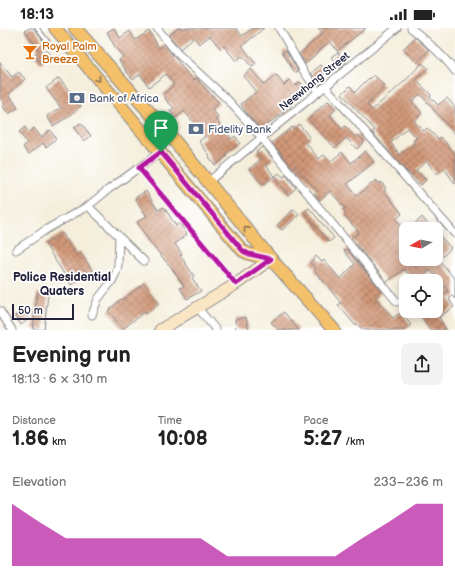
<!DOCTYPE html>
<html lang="en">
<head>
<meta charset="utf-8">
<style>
  body { margin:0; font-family:"Balsamiq Sans",sans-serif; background:#f2f2f2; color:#222; height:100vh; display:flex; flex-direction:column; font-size:15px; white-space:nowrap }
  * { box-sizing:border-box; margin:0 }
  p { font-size:13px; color:#767676 }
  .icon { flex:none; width:22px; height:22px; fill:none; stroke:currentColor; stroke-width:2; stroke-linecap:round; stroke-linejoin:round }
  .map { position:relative; height:302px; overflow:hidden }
  .panel { display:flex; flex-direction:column; background:#fff; flex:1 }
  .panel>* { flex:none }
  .needle { width:26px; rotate:261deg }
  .tools { position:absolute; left:399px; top:194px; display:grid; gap:8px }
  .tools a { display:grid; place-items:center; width:44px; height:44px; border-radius:8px; background:#fff; box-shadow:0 2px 10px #0003; font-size:20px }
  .scale { position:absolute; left:12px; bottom:10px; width:62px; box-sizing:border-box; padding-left:4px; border:2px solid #22223b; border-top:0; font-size:11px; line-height:14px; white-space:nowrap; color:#22223b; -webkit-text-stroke:3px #fff; paint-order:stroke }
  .pin { position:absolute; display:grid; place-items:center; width:34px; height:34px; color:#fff; margin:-41px -17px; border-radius:50% 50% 50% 0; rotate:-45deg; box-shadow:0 0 4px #0007 }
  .pin .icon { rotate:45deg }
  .round { display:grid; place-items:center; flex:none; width:42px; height:42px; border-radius:8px; background:#f2f2f2 }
  .overview { display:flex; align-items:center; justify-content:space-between; height:68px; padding:0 12px }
  h1 { font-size:22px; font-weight:700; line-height:30px }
  .stats { display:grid; grid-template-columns:repeat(3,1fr); gap:6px; height:68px; padding:4px 12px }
  .stats div { display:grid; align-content:center }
  .stats b { font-size:20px; font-weight:700 }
  .stats small { font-size:11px; font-weight:400 }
  .stats p { font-size:11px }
  .chart { height:112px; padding:8px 12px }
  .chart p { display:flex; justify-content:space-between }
  .chart svg { width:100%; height:72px; margin-top:4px; fill:#b5179e; opacity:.7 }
  .status { display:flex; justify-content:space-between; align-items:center; height:28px; padding:0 20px; background:#fff; direction:ltr }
  .status svg { height:11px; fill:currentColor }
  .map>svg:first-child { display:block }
  .building { fill:url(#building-cross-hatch); fill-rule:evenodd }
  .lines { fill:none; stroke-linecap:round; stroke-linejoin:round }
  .lane-casing { stroke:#8b888b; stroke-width:5.5 }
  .street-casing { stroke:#8b888b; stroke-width:9 }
  .secondary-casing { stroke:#8b888b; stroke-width:13 }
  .primary-casing { stroke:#8b888b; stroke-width:14 }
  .lane { stroke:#fff; stroke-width:3.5 }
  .street { stroke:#fff; stroke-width:7 }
  .secondary { stroke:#fbe6c3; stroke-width:11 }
  .primary { stroke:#f4c16a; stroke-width:12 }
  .oneway { stroke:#8b7252 }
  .route-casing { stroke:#fff; stroke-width:8 }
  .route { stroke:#b5179e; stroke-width:5 }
  .labels { text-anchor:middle; stroke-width:3.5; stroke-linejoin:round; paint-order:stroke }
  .food-label { font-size:11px; fill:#c56008; stroke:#fff; text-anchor:start }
  .street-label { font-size:11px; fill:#22223b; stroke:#fff }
  .service-label { font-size:11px; fill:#4e5e75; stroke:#fff; text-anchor:start }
  .neighbourhood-label { font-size:12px; font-weight:bold; fill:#22223b; stroke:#fff }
</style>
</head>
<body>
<div class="status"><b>18:13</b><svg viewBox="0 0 49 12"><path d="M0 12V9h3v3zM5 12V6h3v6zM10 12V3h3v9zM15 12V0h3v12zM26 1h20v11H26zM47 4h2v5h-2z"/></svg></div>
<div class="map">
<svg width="455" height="302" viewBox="0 0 455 302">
  <defs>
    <pattern id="building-cross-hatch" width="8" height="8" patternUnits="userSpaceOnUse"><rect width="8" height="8" fill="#d19878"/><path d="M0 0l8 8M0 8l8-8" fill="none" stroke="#a97c64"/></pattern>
  </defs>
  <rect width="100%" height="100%" fill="#fff"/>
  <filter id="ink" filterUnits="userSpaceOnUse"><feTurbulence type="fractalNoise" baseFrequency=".025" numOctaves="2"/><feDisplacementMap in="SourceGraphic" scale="8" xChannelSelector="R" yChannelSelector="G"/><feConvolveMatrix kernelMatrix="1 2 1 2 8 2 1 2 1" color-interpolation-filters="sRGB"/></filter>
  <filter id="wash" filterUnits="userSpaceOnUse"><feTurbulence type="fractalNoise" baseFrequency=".012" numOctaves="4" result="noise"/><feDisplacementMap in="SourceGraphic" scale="16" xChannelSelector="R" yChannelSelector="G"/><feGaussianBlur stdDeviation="0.9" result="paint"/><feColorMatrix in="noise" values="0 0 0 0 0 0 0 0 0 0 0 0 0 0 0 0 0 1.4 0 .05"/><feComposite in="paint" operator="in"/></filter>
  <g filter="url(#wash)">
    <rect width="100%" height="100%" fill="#f4eedb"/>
    <g id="blocks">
      <!-- building -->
      <path class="building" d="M29,0H34L46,17L43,19L51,28L41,36L34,27L39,23L25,3Z
        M114,0L120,10L130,3L135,12L149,3L159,20L164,16L185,43L194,52L196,50L219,75L212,81L218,89L216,91L232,111L235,108L240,115L226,126L227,128L215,137L209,129L210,128L199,113L205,109L194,95L184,83L176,90L170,83L174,80L165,71L166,70L163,66L174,57L166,46L149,59L140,46L133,51L127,44L119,32L123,29L115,19L107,4Z
        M178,0H236L242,8L253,0H264L242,18L256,36L252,39L242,28L236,33L224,18L221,21L210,8L199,16L194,9L180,21L169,7Z
        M318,0H366L337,23L330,13L305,36L299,26L323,5Z
        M415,9L429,22L417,35L403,21Z
        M286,22L298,43L295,45L282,24Z
        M338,24L346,35L340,40L331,29Z
        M0,34L12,49L19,44L25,51L9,66L18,80L8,86L3,78L5,76L0,70Z
        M422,35L428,40L416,52L431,67L430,69L438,77L447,70L455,79V106L420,66L412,73L422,85L414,93L424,103L427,100L438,111L441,109L455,126V156L444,140L436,146L427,133L416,142L426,152L421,157L409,144L408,145L372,104L375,102L342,66L350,58L355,64L369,50L370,51L374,47L384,58L367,77L372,82L406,52ZM407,100L417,110L413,113L415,115L400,127L391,115Z
        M321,37L326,42L320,47L325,52L319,57L311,45Z
        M251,41L264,57L276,47L284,57L289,52L295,58L300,54L304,59L290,71L293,75L290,77L291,79L261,101L247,86L241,76L256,64L243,48Z
        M59,50L81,78L68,89L53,98L47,88L61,80L46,60Z
        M328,73L336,81L330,87L342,101L345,98L355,109L358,107L364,113L357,121L346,110L335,120L308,91Z
        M81,95L91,108L84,113L74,100Z
        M299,96L310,110L305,114L319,131L324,127L330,134L342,124L351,135L365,123L374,134L347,156L357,168L376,152L379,156L381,154L386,160L384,162L402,186L396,191L406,203V231H411L416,238L424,231H436V204L451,220L439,232L455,251V271L452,268L449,271L454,279L439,289L446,302H430L418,283H436V270L448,263L430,242L417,253H415L404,241L387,254L351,210L359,204L344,187L346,185L343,181L345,180L330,163L320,172L314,165L317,163L295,137L293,140L272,115L292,99L293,101Z
        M25,99L28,104L34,100L41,109L50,102L56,111L46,119L43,115L29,126L23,119L27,115L19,104Z
        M262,119L273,131L266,137L274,148L263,157L249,141L261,131L256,124Z
        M279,145L283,149L286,147L296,160L288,167L274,149Z
        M146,163L158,182L164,179L176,198L179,195L187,206L175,216L182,226L180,227L194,248L192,250L201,263L187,271L180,260L184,258L169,236H168L149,213L137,194L147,188L135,170Z
        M309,180L334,210L329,214L304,184Z
        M294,181L299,187L282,202L277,197Z
        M422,189L432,201H409Z
        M62,205L76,226L80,224L93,243L71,257L45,216Z
        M347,221L382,264L375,270L393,290L401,284L411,297L405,302H363L357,296L355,297L338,277L341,275L314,242L316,240L310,235L316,228L322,234L324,232L340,251L355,236L344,223Z
        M144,255L159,275L146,286L144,284L123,301L108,283L121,271L122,272Z
        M37,265L48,266L44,302L33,301Z
        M23,283L29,291L21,297L15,288Z
        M284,284L299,302H278L271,294Z
        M246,289L249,302H236L235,291Z"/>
    </g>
  </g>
  <g filter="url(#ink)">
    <use href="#blocks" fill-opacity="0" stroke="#8b888b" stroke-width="1"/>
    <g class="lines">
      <defs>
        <path id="lane" d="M37,0L51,18
          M139,140L235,255"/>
        <path id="street" d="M157,0L177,25L227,71L261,109L397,274
          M279,0L303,42L318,64
          M411,0C427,13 442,26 455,43
          M326,59L455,206
          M208,154C270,102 334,52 397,0
          M88,178L144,233
          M16,222L47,201L88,178L109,161L161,124
          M197,279L216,302
          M0,283L12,302
          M92,287L98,271L112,253L116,245L118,237L119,208"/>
        <path id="secondary" d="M160,302L236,256L271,231"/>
        <path id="primary" d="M55,0L243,223L249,226L271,231
          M75,0L173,111L271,231L334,302"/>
      </defs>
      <!-- lane casing -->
      <use href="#lane" class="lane-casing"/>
      <!-- street casing -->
      <use href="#street" class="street-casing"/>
      <!-- secondary casing -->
      <use href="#secondary" class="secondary-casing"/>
      <!-- primary casing -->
      <use href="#primary" class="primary-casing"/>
      <!-- lane -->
      <use href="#lane" class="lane"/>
      <!-- street -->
      <use href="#street" class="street"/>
      <!-- secondary -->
      <use href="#secondary" class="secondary"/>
      <!-- primary -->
      <use href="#primary" class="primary"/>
    </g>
    <!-- one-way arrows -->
    <defs><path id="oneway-chevron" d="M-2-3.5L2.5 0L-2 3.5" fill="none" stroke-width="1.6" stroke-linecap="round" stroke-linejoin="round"/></defs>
    <g class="oneway">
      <use href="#oneway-chevron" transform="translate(98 51) rotate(50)"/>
      <use href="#oneway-chevron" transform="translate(246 201) rotate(-129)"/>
    </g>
  </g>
  <g class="lines" filter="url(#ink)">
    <defs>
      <path id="route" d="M161,124L243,223L249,226L271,231L236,256L139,140Z"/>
    </defs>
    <!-- route casing -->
    <use href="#route" class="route-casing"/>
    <!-- route -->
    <use href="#route" class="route"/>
  </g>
  <!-- icons -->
  <defs>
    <symbol id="bar-bare" viewBox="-9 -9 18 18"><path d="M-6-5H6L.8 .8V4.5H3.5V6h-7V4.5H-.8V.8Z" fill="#e8710a" stroke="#fff" stroke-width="2.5" paint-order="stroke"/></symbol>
    <symbol id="bank-bare" viewBox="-9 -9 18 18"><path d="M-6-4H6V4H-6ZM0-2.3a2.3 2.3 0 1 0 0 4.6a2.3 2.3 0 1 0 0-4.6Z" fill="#5c6f8a" stroke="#fff" stroke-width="2.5" paint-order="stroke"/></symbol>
  </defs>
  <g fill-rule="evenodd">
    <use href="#bar-bare" x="19" y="13" width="22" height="22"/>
    <use href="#bank-bare" x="66" y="59" width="22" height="22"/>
    <use href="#bank-bare" x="185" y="90" width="22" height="22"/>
  </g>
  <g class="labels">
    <!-- food labels -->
    <g class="food-label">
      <text x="42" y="22">Royal Palm<tspan x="42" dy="13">Breeze</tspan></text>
    </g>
    <!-- street labels -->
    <g class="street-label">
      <text transform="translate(314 53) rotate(-39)" y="4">Neewhang Street</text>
    </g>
    <!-- service labels -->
    <g class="service-label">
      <text x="89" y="74">Bank of Africa</text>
      <text x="208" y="105">Fidelity Bank</text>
    </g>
    <!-- neighbourhood labels -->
    <g class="neighbourhood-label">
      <text x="62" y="253">Police Residential<tspan x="62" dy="14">Quaters</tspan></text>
    </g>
  </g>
</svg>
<div class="tools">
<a><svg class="needle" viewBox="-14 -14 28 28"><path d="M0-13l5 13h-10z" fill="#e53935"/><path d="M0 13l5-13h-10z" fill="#767676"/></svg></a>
<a><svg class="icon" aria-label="locate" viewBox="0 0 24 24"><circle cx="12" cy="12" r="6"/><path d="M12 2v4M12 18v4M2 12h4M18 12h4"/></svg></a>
</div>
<div class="scale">50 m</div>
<div class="pin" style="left:161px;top:124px;background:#1e9e55"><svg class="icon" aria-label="arrive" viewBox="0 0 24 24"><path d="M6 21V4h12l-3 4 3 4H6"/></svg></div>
</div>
<section class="panel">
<div class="overview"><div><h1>Evening run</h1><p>18:13 · 6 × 310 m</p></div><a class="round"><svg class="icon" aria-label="share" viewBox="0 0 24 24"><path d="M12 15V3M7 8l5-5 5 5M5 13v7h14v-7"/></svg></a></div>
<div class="stats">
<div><p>Distance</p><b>1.86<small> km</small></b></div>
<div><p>Time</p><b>10:08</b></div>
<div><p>Pace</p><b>5:27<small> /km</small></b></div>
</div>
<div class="chart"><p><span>Elevation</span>233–236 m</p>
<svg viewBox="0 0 160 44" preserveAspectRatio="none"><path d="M0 44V6L10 17L20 27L30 27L40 27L50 27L60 27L70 27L80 38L90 38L100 38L110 38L120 38L130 27L140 17L150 6L160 6V44z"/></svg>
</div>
</section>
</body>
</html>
